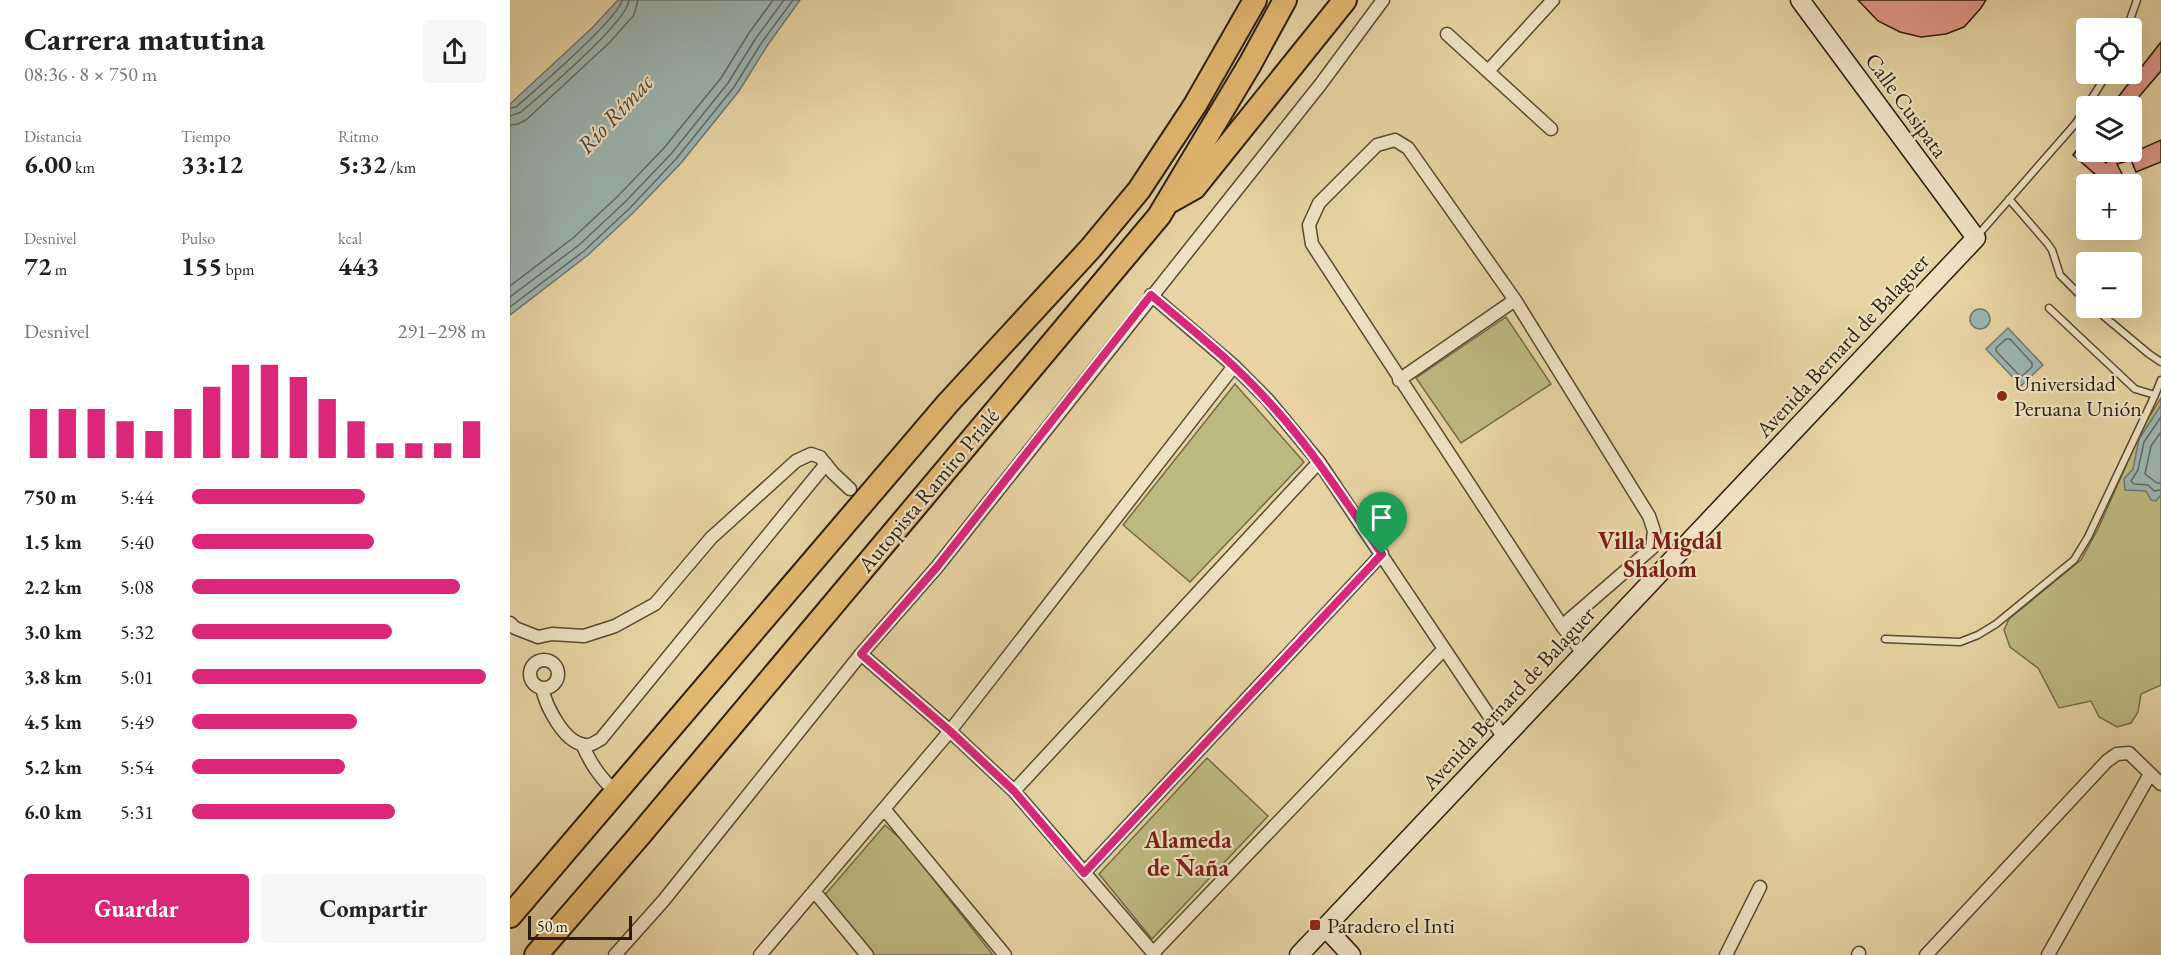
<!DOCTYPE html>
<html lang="es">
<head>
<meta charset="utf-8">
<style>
  body { margin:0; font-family:"EB Garamond",serif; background:#f6f6f6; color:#202124; height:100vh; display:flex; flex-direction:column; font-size:22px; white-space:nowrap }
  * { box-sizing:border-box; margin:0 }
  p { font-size:20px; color:#757577 }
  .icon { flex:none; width:33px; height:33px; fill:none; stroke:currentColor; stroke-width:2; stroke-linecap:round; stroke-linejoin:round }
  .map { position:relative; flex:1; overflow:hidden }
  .side { display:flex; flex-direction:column; background:#fff; width:510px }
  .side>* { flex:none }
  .buttons { position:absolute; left:1566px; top:18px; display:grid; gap:12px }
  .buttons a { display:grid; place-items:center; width:66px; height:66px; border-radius:6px; background:#fff; box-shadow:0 6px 24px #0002; font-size:30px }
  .scale { position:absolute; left:18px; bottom:15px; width:104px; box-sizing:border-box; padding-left:6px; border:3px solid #2a1d0c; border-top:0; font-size:16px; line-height:21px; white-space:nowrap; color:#2a1d0c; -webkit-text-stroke:4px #efe2c3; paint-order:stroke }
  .pin { position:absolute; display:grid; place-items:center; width:51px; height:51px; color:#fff; margin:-62px -26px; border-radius:50% 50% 50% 0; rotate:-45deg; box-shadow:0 0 6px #0007 }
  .pin .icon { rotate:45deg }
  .round { display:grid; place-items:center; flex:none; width:63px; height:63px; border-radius:6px; background:#f6f6f6 }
  .overview { display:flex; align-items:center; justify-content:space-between; height:102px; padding:0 24px }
  h1 { font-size:33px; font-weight:700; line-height:45px }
  .metrics { display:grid; grid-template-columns:repeat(3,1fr); gap:9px; height:102px; padding:6px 24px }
  .metrics div { display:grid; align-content:center }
  .metrics b { font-size:26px; font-weight:700 }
  .metrics small { font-size:16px; font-weight:400 }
  .metrics p { font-size:16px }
  .chart { height:168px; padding:12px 24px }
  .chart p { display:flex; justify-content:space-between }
  .chart svg { width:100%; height:108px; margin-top:6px; stroke:#db2777; stroke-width:6 }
  .action { display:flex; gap:12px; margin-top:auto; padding:12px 24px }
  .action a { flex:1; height:69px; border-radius:6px; background:#db2777; color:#fff; font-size:24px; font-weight:700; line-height:69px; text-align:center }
  .action a+a { background:#f6f6f6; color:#202124 }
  ul { padding:0 24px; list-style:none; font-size:20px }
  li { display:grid; grid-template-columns:96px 72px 1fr; align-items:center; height:45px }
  li i { height:15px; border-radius:8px; background:#db2777 }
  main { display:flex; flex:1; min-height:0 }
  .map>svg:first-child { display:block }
  .green { fill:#bdba80; stroke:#746c46; stroke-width:1.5 }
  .water { fill:#9cb5b2; stroke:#6e7870; stroke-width:1.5 }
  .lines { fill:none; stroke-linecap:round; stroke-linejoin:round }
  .shore { stroke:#63695f; stroke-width:1.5 }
  .building { fill:#e29788; stroke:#2a1d0c; stroke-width:1.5 }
  .lane-casing { stroke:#594a32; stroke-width:9 }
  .street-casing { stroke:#594a32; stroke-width:15 }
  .secondary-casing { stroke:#2a1d0c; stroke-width:21 }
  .highway-casing { stroke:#2a1d0c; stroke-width:26 }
  .lane { stroke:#efe2c3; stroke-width:6 }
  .street { stroke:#efe2c3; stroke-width:12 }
  .secondary { stroke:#efe2c3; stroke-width:18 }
  .highway { stroke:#e4ba72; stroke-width:22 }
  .route-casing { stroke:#fff; stroke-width:12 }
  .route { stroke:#db2777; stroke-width:8 }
  .poi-dot { fill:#8f2418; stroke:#efe2c3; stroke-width:2 }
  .labels { text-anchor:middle; stroke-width:4.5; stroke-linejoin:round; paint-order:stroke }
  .street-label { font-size:22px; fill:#2a1d0c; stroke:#efe2c3 }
  .poi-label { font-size:22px; fill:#2a1d0c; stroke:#efe2c3; text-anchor:start }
  .water-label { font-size:24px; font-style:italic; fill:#4c4b3e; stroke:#efe2c3 }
  .neighbourhood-label { font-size:24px; font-weight:bold; fill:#7a1f14; stroke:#efe2c3 }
</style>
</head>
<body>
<main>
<section class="side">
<div class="overview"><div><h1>Carrera matutina</h1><p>08:36 · 8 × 750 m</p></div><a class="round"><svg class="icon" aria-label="share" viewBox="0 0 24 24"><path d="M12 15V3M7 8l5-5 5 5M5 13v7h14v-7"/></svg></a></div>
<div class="metrics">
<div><p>Distancia</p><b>6.00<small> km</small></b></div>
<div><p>Tiempo</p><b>33:12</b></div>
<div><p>Ritmo</p><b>5:32<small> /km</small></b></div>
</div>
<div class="metrics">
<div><p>Desnivel</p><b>72<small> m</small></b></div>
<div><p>Pulso</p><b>155<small> bpm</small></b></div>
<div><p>kcal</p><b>443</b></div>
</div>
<div class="chart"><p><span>Desnivel</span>291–298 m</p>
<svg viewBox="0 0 160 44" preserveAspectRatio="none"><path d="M5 44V24M15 44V24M25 44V24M35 44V29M45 44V33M55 44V24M65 44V15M75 44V6M85 44V6M95 44V11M105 44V20M115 44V29M125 44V38M135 44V38M145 44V38M155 44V29"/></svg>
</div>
<ul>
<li><b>750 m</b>5:44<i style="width:59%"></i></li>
<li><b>1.5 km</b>5:40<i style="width:62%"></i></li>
<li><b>2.2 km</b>5:08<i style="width:91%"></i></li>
<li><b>3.0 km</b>5:32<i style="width:68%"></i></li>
<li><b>3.8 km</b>5:01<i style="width:100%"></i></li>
<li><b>4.5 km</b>5:49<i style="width:56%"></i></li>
<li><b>5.2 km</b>5:54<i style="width:52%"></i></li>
<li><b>6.0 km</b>5:31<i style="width:69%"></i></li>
</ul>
<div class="action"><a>Guardar</a><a>Compartir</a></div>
</section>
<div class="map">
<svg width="1651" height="955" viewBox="0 0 1651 955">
  <rect width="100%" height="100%" fill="#e7d3a3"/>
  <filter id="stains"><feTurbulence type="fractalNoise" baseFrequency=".00333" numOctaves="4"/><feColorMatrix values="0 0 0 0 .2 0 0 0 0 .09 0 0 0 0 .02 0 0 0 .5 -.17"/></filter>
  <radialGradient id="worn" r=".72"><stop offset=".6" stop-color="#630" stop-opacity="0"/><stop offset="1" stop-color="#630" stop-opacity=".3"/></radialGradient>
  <!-- green -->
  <path class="green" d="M996,317L1041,384L951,443L906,378Z
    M725,384L794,462L680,582L613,525Z
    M1651,398V685L1631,694L1628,712L1621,723L1607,727L1589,717L1581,701L1549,708L1528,668L1500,647L1494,630L1499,619L1571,560L1588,529L1634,425Z
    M697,758L758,816L642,939L589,874Z
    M375,825L395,843L483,955H364L313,897Z"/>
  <!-- water -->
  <path class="water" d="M108,0H290L257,46L229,91L171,163L124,212L78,255L0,315V104L82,28Z
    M1460 319a10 10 0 1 1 20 0a10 10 0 1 1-20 0Z
    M1498,328L1533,365L1511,386L1476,349Z
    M1651,405V495L1646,501L1641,500L1636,491L1615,490L1614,479L1623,469L1629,439Z"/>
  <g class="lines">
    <!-- shore -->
    <path class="shore" d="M0,108L6,107C24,91 110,18 112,0
      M0,116L11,112C31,95 118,21 119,0
      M0,125L8,124L16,120L99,43L124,15L128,0
      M0,286L63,238L108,196L154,148L211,78L239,33L263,0
      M0,297L69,245L115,202L161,154L218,83L246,38L274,0
      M0,307L74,251L120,208L166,159L224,87L252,42L283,0
      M1496,339H1500L1522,363V367L1512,376L1509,375L1486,351V348Z
      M1651,417L1634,442L1628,470L1621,481L1624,484L1638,485L1644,491L1651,490
      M1651,432L1641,446L1635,474L1647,483H1651"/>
  </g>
  <!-- building -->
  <path class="building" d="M1348,0H1476L1471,8L1454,27L1436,34L1411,37L1390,32L1368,21Z
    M1651,42V71L1621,106H1601Z
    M1576,138V152H1585L1596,163L1609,152H1624L1651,140V162L1626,172L1621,160L1607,164L1613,176L1597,180L1585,174L1563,155Z"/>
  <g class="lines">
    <defs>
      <path id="lane" d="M1617,28L1627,0
        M1577,106L1597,74
        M1499,199L1537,243L1542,250L1550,275L1576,301
        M1468,235L1566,123L1576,107
        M1539,308L1625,389L1645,395L1651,380
        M1584,308L1639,354L1651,362
        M1375,639L1450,642L1468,635L1486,624L1564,560L1578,537L1645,395"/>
      <path id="street" d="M937,34L1041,129
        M979,70L1043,0
        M641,295L724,366L758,400L809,462L994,738
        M889,380L1005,300
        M0,623L5,628L28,637L42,634L74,636L105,626L145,604L201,538L286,461L301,454L310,457L323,473L340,489
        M1052,626L1142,548L1144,531L1139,516L1005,300L898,148L885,140L867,145L809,203L799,225L802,244L1052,626L1073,653
        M351,654L440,731L504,791L645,955
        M20 674a14 14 0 1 1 28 0a14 14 0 1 1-28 0Z
        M32,688C36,706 55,746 78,745C82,745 87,741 91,739L316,464
        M72,744C81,764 90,778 106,792
        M504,791L809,462
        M375,810L495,955
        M574,873L872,554
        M304,891L357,955
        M643,953L934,649
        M105,955L154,900L351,654L427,567L810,85L873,0
        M250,955L440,731L724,366
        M1216,955L1250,887
        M1348,955L1349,953
        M1416,955L1597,761L1607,754L1619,753L1651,784
        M1538,955L1640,774"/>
      <path id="secondary" d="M815,927L841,955
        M789,955L1466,238L1290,0"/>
      <path id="highway" d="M659,202L684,188L835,0
        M0,916L438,403L580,249L629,190L685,105L745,0
        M26,955L129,836L649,216L740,64L775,0"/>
    </defs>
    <!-- lane casing -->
    <use href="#lane" class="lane-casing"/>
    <!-- street casing -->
    <use href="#street" class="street-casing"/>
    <!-- secondary casing -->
    <use href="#secondary" class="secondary-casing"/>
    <!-- highway casing -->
    <use href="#highway" class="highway-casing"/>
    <!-- lane -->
    <use href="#lane" class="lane"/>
    <!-- street -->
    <use href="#street" class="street"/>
    <!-- secondary -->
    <use href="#secondary" class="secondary"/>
    <!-- highway -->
    <use href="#highway" class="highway"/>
  </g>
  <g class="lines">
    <defs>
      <path id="route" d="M641,295C681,329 722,361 757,400C801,447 835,501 872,554L574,873L504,791L440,731L351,654L427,567Z"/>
    </defs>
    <!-- route casing -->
    <use href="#route" class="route-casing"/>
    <!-- route -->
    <use href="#route" class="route"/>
  </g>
  <!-- markers -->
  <g class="poi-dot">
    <circle cx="1492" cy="396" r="6"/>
    <rect x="799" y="919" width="12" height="12" rx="3"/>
  </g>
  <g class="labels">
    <!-- street labels -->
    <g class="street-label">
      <text transform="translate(1397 105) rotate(54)" y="8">Calle Cusipata</text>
      <text transform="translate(1332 345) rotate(-47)" y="8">Avenida Bernard de Balaguer</text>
      <text transform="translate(418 490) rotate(-50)" y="8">Autopista Ramiro Prialé</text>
      <text transform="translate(998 698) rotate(-47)" y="8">Avenida Bernard de Balaguer</text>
    </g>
    <!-- poi labels -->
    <g class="poi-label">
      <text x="1504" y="391">Universidad<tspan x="1504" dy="25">Peruana Unión</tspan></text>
      <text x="817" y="933">Paradero el Inti</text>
    </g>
    <!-- water labels -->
    <g class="water-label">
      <text transform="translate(105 114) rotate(-47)" y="8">Río Rímac</text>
    </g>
    <!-- neighbourhood labels -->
    <g class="neighbourhood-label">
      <text x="1150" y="549">Villa Migdal<tspan x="1150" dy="28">Shalom</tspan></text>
      <text x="678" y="848">Alameda<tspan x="678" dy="28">de Ñaña</tspan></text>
    </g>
  </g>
  <rect width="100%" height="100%" filter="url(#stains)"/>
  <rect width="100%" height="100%" fill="url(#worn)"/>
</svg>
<div class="buttons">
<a><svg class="icon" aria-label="locate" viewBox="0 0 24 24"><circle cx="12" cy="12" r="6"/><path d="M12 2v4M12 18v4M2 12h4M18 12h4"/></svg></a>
<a><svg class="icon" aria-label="layers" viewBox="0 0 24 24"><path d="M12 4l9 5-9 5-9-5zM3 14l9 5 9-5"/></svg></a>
<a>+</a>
<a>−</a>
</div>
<div class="scale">50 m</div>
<div class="pin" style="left:872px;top:554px;background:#1e9e55"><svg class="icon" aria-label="arrive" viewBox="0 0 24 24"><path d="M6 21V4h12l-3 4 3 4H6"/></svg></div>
</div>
</main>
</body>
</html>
